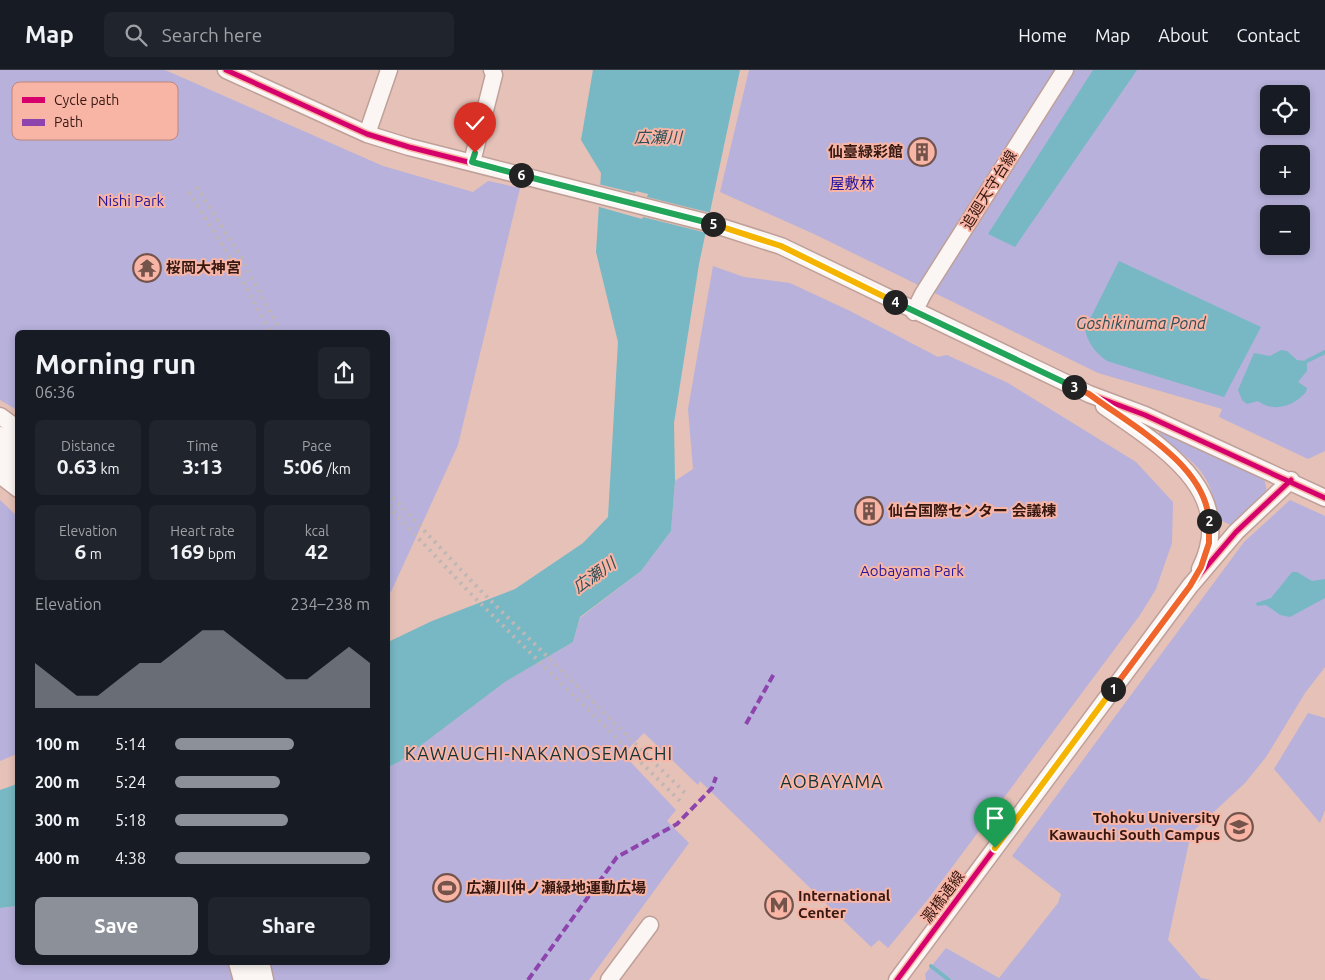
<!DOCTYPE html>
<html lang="en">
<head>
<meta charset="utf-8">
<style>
  body { margin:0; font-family:Ubuntu,"Noto Sans JP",sans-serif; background:#20242c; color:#f1f3f6; height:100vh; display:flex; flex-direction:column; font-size:19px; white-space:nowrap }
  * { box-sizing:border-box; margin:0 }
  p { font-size:16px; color:#9ea1a6 }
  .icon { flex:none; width:28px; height:28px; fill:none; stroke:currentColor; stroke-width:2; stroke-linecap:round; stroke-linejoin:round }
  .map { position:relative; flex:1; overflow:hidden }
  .panel { position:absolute; left:15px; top:260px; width:375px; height:635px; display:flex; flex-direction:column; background:#171b24; border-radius:8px; box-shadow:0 2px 8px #0003 }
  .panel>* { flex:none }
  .fabs { position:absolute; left:1260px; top:15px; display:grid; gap:10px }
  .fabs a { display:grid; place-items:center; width:50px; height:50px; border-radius:8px; background:#171b24; box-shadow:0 2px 8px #0003; font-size:25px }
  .pin { position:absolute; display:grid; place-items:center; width:42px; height:42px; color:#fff; margin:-51px -21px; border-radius:50% 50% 50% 0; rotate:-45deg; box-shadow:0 0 5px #0007 }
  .pin .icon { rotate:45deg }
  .km { position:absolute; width:25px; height:25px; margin:-12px; border-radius:50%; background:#222; color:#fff; font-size:14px; line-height:25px; text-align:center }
  .round { display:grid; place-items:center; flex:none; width:52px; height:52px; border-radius:8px; background:#20242c }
  .summary { display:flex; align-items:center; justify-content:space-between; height:85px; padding:0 20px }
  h1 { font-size:28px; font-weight:700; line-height:38px }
  .metrics { display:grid; grid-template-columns:repeat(3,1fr); gap:8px; height:85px; padding:5px 20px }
  .metrics div { display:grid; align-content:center; border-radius:8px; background:#20242c; text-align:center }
  .metrics b { font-size:21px; font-weight:700 }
  .metrics small { font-size:14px; font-weight:400 }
  .metrics p { font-size:14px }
  .chart { height:140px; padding:10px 20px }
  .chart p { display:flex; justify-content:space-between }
  .chart svg { width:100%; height:90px; margin-top:5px; fill:#8c9099; opacity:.7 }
  .button { display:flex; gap:10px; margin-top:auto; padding:10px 20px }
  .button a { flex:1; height:58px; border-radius:8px; background:#8c9099; color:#fff; font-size:20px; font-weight:700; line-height:58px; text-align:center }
  .button a+a { background:#20242c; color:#f1f3f6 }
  ul { padding:0 20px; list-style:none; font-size:16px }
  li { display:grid; grid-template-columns:80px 60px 1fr; align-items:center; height:38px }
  li i { height:12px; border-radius:6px; background:#8c9099 }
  header { display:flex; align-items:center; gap:30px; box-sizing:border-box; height:70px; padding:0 25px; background:#171b24; border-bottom:1px solid #363941 }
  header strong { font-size:24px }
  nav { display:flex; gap:28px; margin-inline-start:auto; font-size:18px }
  .search { width:350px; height:45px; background:#20242c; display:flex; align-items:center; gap:12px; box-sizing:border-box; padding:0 18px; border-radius:8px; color:#9ea1a6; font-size:19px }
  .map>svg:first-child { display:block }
  .green { fill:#b7b1db; fill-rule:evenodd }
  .water { fill:#78b8c4 }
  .pier { fill:#e5c1b8 }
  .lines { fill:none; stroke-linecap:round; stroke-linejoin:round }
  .stream { stroke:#78b8c4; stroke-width:4 }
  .minor-casing { stroke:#bfa098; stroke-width:19 }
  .highway-casing { stroke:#bfa098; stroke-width:25 }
  .minor { stroke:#fbf6f4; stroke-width:16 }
  .highway { stroke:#fbf6f4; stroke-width:22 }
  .rail { stroke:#c0b7b4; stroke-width:4; stroke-dasharray:2.5 5; stroke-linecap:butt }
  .quiet { stroke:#8e44ad; stroke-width:4; stroke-dasharray:8 4; stroke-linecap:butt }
  .cycleway-casing { stroke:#f8b5a5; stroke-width:8 }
  .cycleway { stroke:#d6006c; stroke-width:5 }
  .split-1-casing { stroke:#fff; stroke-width:10 }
  .split-2-casing { stroke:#fff; stroke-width:10 }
  .split-3-casing { stroke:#fff; stroke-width:10 }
  .split-4-casing { stroke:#fff; stroke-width:10 }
  .split-5-casing { stroke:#fff; stroke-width:10 }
  .split-6-casing { stroke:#fff; stroke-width:10 }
  .split-7-casing { stroke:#fff; stroke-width:10 }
  .split-1 { stroke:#f5b400; stroke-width:6 }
  .split-2 { stroke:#f0652b; stroke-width:6 }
  .split-3 { stroke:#f0652b; stroke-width:6 }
  .split-4 { stroke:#22a559; stroke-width:6 }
  .split-5 { stroke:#f5b400; stroke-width:6 }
  .split-6 { stroke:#22a559; stroke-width:6 }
  .split-7 { stroke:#22a559; stroke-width:6 }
  .labels { text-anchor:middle; stroke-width:4; stroke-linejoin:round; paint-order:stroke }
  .poi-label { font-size:15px; font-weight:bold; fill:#371811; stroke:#f8b5a5; text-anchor:start }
  .park-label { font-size:15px; fill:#24159c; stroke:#f8b5a5 }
  .street-label { font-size:15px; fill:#371811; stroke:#f8b5a5 }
  .water-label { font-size:16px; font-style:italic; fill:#2f4f56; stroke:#f8b5a5 }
  .quarter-label { font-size:18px; letter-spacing:1px; fill:#12333a; stroke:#f8b5a5 }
  .key { fill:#f8b5a5; stroke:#be8679; stroke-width:1 }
  .key-label { font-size:14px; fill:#371811 }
</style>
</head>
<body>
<header>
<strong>Map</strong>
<div class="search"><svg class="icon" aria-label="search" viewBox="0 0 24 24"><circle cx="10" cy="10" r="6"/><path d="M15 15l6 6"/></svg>Search here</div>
<nav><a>Home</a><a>Map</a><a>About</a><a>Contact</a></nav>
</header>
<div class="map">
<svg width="1325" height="910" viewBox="0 0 1325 910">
  <rect width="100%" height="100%" fill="#e5c1b8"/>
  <!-- green -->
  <path class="green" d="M0,0H165L383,96L473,122L488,111L520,118L458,375L391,522L388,525V262H18L17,340L0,330Z
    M749,0H1325V381L1308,389L1219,347L1222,339L1098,303L814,164L720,122ZM1269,24H1301V56H1269ZM1269,84H1301V116H1269ZM1269,144H1301V176H1269Z
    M713,196L744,207L790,213L850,241L938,287L947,285L1008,313L1136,392L1173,432L1172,473L1156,519L1140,545L929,828L888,878L879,870L871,877L700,711L698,715L644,663L623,684L676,740L667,751L689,773L589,910H0V838L17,836L18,892H388V697L399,692L505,612L573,572L580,548L641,501L671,461L675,411L693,399L688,339Z
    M1160,361L1261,408L1265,412L1267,423L1233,456L1218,449C1211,401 1195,393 1158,365Z
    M0,430L18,447L17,684L0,691Z
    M1290,430L1325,446V597L1305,623L1266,687L1245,713L1191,763L1168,870L1201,908L1211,910H926L925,904L946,878L999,908L1058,833L1061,824L1012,786L1244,472Z
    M1308,643L1325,648V740L1320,753L1274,699Z"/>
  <!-- water -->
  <path class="water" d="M593,0H740L699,194L674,353L675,411L671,461L641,501L580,547L573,572L505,612L399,692L388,697V572L432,551L515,519L583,473L608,447L618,272L596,182L601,103L581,70Z
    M1093,0H1137L1015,177L988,164Z
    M1119,191L1261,257L1224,327L1107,291C1095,282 1088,274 1085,259Z
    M1281,280L1287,281L1297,290L1307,291V301L1298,312L1307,318L1306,322C1294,336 1274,343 1258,331L1247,334L1242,330L1238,320L1254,283L1270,286Z
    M1292,502H1297L1312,511L1325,509V528L1290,547L1280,545L1266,535L1257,536L1256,533L1271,528Z
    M17,714V836L0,838V720Z"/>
  <!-- pier -->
  <path class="pier" d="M598,114L635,123L636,121L648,124L647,127L711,143L707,163L643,147L642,149L596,136Z"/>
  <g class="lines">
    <!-- stream -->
    <path class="stream" d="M1307,291L1325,282
      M931,896L949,910"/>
    <defs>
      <path id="minor" d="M226,0L367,64L409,77L709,153L781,176L1089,324L1145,345L1325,428
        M367,64L389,0
        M472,92L494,5L492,0
        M914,242L923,224L1065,0
        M1104,336C1157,374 1240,420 1200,499
        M0,346L18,359
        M0,405L18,419
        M609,910L650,855
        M897,910L1190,516L1236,462L1291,410"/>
      <path id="highway" d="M0,368L18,381
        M0,388L18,401
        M240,892L245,910
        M258,892L262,910"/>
    </defs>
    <!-- minor casing -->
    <use href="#minor" class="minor-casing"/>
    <!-- highway casing -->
    <use href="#highway" class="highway-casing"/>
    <!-- minor -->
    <use href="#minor" class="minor"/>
    <!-- highway -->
    <use href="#highway" class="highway"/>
    <!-- rail -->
    <path class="rail" d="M197,117L239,184L281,262
      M189,122L231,189L270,262
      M388,422L479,519L688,726
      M388,436L472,525L681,732"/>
    <!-- quiet -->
    <path class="quiet" d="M746,654L775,602
      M528,910L617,787L677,754L712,718L716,707"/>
    <defs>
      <path id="cycleway" d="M226,0L367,64L409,77L709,153L781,176L1089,324L1145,345L1325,428
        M897,910L1190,516L1236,462L1291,410"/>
    </defs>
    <!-- cycleway casing -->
    <use href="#cycleway" class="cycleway-casing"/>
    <!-- cycleway -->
    <use href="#cycleway" class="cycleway"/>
  </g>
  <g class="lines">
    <defs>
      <path id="split-1" d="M995,778L1113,619"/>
      <path id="split-2" d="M1113,619L1190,516L1201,497L1209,473V451"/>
      <path id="split-3" d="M1074,317L1089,324C1130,355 1206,394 1209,451"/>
      <path id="split-4" d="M895,232L1074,317"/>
      <path id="split-5" d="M713,154L781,176L895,232"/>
      <path id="split-6" d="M521,105L713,154"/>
      <path id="split-7" d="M475,83L472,92L521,105"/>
    </defs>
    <!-- split-1 casing -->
    <use href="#split-1" class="split-1-casing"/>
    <!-- split-2 casing -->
    <use href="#split-2" class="split-2-casing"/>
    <!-- split-3 casing -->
    <use href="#split-3" class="split-3-casing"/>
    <!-- split-4 casing -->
    <use href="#split-4" class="split-4-casing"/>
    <!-- split-5 casing -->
    <use href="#split-5" class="split-5-casing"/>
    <!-- split-6 casing -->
    <use href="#split-6" class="split-6-casing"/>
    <!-- split-7 casing -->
    <use href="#split-7" class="split-7-casing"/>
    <!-- split-1 -->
    <use href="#split-1" class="split-1"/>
    <!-- split-2 -->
    <use href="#split-2" class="split-2"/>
    <!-- split-3 -->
    <use href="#split-3" class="split-3"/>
    <!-- split-4 -->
    <use href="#split-4" class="split-4"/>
    <!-- split-5 -->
    <use href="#split-5" class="split-5"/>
    <!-- split-6 -->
    <use href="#split-6" class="split-6"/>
    <!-- split-7 -->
    <use href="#split-7" class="split-7"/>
  </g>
  <!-- icons -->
  <defs>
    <symbol id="building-ring" viewBox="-11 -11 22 22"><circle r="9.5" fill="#f8b5a5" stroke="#74534b" stroke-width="1.5"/><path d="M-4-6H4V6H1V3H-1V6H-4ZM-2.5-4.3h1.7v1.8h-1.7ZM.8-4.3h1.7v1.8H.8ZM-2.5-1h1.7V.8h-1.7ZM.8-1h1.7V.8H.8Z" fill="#74534b"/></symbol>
    <symbol id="temple-ring" viewBox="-11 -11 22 22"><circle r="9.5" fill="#f8b5a5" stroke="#74534b" stroke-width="1.5"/><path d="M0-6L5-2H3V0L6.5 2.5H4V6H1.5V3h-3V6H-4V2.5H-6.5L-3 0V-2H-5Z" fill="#74534b"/></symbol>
    <symbol id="university-ring" viewBox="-11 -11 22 22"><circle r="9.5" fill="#f8b5a5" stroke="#74534b" stroke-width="1.5"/><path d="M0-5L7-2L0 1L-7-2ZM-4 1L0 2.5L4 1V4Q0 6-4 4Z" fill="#74534b"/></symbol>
    <symbol id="stadium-ring" viewBox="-11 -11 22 22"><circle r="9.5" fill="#f8b5a5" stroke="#74534b" stroke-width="1.5"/><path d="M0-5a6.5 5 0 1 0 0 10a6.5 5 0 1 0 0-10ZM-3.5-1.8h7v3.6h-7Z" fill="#74534b"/></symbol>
    <symbol id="metro-ring" viewBox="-11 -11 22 22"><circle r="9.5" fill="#f8b5a5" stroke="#74534b" stroke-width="1.5"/><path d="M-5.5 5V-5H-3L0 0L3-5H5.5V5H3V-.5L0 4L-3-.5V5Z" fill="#74534b"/></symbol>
  </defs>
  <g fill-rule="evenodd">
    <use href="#building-ring" x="906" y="66" width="32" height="32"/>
    <use href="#temple-ring" x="131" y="182" width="32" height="32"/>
    <use href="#building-ring" x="853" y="425" width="32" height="32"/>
    <use href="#university-ring" x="1223" y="741" width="32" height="32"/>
    <use href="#stadium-ring" x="431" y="802" width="32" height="32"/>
    <use href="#metro-ring" x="763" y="819" width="32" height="32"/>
  </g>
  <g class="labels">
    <!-- poi labels -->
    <g class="poi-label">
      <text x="903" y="87" text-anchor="end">仙臺緑彩館</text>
      <text x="166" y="203">桜岡大神宮</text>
      <text x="888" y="446">仙台国際センター 会議棟</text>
      <text x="1220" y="753" text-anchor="end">Tohoku University<tspan x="1220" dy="17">Kawauchi South Campus</tspan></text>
      <text x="466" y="823">広瀬川仲ノ瀬緑地運動広場</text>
      <text x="798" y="831">International<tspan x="798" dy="17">Center</tspan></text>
    </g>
    <!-- park labels -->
    <g class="park-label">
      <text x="852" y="119">屋敷林</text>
      <text x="131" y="136">Nishi Park</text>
      <text x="912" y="506">Aobayama Park</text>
    </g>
    <!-- street labels -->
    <g class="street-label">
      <text transform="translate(989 120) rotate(-58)" y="5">追廻天守台線</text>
      <text transform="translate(943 827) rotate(-53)" y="5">澱橋通線</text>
    </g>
    <!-- water labels -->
    <g class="water-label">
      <text x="658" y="73">広瀬川</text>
      <text x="1141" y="259">Goshikinuma Pond</text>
      <text transform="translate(594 505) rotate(-35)" y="6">広瀬川</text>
    </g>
    <!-- quarter labels -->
    <g class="quarter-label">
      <text x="539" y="690">KAWAUCHI-NAKANOSEMACHI</text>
      <text x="832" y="718">AOBAYAMA</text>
    </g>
  </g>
  <!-- legend -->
  <rect x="12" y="12" width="166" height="58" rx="8" class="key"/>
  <rect x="22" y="27" width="23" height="6" fill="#d6006c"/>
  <rect x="22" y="49" width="23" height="7" fill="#8e44ad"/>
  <g class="key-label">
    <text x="54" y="35">Cycle path</text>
    <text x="54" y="57">Path</text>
  </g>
</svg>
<div class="fabs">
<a><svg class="icon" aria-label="locate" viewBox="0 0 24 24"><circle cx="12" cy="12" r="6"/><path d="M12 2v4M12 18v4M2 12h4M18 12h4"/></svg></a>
<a>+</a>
<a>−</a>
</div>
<div class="pin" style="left:995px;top:778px;background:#1e9e55"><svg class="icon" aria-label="arrive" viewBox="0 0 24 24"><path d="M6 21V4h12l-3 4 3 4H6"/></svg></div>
<div class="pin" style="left:475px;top:83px;background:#d93025"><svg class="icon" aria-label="check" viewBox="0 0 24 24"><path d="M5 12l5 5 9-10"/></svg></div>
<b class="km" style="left:1113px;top:619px">1</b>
<b class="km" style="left:1209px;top:451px">2</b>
<b class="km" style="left:1074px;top:317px">3</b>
<b class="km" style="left:895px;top:232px">4</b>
<b class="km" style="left:713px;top:154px">5</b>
<b class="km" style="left:521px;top:105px">6</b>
<section class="panel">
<div class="summary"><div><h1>Morning run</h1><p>06:36</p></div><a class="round"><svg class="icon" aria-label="share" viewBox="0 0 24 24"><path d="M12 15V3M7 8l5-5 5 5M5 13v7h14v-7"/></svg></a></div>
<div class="metrics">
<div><p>Distance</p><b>0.63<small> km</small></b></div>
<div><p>Time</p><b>3:13</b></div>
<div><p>Pace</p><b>5:06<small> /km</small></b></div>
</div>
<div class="metrics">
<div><p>Elevation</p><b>6<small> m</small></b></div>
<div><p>Heart rate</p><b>169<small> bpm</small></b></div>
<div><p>kcal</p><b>42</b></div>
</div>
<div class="chart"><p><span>Elevation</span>234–238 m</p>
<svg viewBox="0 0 160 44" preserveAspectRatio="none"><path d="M0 44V22L10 30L20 38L30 38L40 30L50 22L60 22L70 14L80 6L90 6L100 14L110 22L120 30L130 30L140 22L150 14L160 22V44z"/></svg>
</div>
<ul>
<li><b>100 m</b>5:14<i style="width:61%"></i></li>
<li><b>200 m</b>5:24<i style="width:54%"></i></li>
<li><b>300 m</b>5:18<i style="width:58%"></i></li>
<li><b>400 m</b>4:38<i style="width:100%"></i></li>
</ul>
<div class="button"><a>Save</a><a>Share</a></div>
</section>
</div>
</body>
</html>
